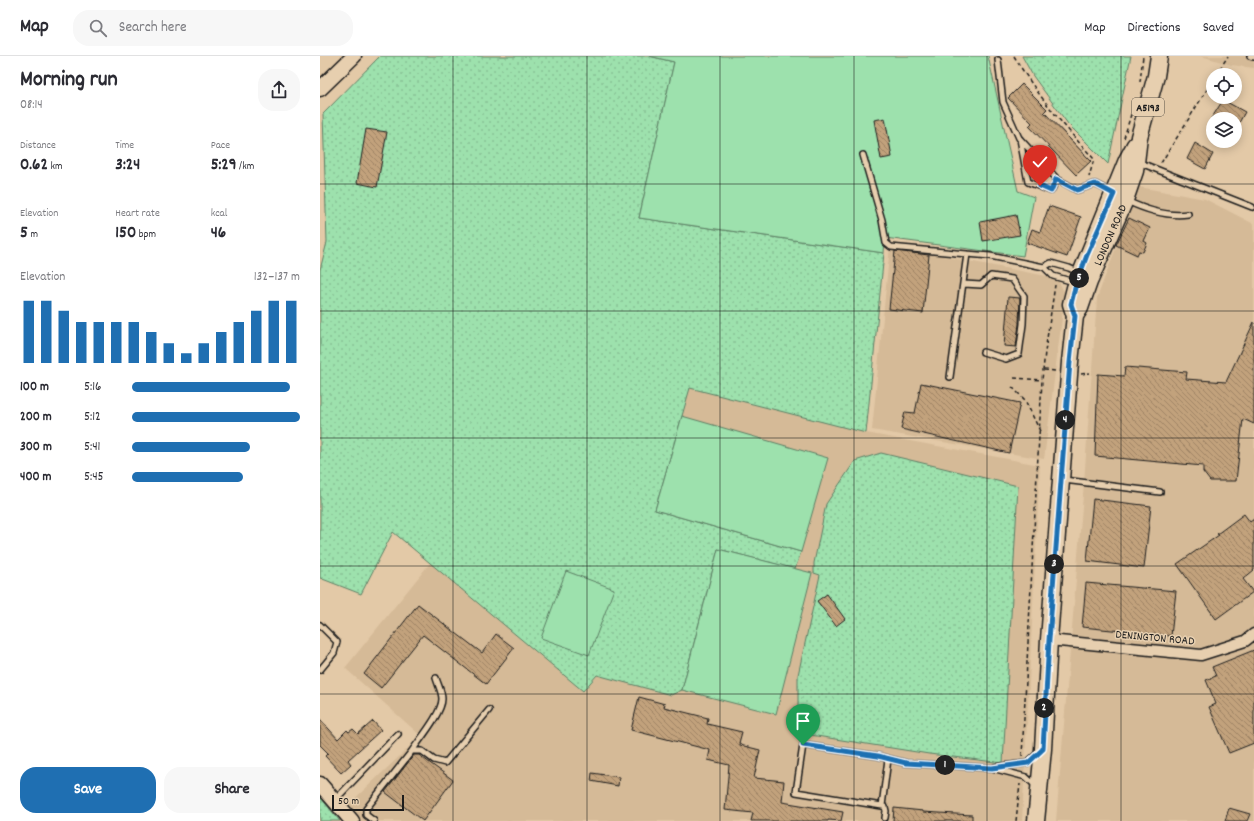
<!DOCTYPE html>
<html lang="en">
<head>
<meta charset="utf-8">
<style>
  body { margin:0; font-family:Dekko,sans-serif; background:#f7f7f7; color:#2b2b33; height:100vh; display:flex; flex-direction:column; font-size:15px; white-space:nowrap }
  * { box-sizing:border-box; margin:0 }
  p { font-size:13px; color:#7c7c81 }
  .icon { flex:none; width:22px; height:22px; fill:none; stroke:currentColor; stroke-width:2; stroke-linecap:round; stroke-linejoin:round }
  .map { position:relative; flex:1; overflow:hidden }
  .side { display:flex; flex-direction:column; background:#fff; width:320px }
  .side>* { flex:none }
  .buttons { position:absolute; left:886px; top:12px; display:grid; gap:8px }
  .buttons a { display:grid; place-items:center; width:36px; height:36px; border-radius:50%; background:#fff; box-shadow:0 2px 10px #0003; font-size:20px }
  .scale { position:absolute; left:12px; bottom:10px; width:72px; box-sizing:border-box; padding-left:4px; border:2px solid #1c1c1c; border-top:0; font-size:11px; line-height:14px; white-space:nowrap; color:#1c1c1c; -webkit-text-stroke:3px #e7cfaf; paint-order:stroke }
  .pin { position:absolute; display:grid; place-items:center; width:34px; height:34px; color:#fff; margin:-41px -17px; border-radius:50% 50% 50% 0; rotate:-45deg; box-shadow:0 0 4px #0007 }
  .pin .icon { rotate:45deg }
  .km { position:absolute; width:20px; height:20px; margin:-10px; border-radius:50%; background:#222; color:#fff; font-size:11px; line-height:20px; text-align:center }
  .round { display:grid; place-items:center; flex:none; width:42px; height:42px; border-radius:16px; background:#f7f7f7 }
  .headline { display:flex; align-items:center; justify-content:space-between; height:68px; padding:0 20px }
  h1 { font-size:22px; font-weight:700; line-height:30px }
  .figures { display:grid; grid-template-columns:repeat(3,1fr); gap:6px; height:68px; padding:4px 20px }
  .figures div { display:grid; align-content:center }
  .figures b { font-size:17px; font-weight:700 }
  .figures small { font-size:11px; font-weight:400 }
  .figures p { font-size:11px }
  .chart { height:112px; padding:8px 20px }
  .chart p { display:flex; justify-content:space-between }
  .chart svg { width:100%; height:72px; margin-top:4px; stroke:#1f6fb2; stroke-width:6 }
  .primary-button { display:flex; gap:8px; margin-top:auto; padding:8px 20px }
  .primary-button a { flex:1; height:46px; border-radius:16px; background:#1f6fb2; color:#fff; font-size:16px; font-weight:700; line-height:46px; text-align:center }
  .primary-button a+a { background:#f7f7f7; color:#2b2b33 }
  ul { padding:0 20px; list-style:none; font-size:13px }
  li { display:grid; grid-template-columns:64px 48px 1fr; align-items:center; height:30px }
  li i { height:10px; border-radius:5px; background:#1f6fb2 }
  header { display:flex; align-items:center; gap:24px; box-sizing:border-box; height:56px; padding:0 20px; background:#fff; border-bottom:1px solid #e1e1e2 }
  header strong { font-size:19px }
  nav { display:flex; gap:22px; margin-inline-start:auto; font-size:14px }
  .search { width:280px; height:36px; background:#f7f7f7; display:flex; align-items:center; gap:10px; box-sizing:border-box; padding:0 14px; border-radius:16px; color:#7c7c81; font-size:15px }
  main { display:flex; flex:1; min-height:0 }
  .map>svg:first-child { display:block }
  .built { fill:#d5ba97 }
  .green { fill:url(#green-dots); stroke:#5c7e64 }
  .pitch { fill:#9de1ad; stroke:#5c7e64 }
  .building { fill:url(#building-back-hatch); stroke:#1c1c1c }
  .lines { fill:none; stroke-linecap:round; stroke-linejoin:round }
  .service-casing { stroke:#1c1c1c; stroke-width:8 }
  .minor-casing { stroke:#1c1c1c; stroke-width:13 }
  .secondary-casing { stroke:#1c1c1c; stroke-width:17 }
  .primary-casing { stroke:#1c1c1c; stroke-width:19 }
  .path { stroke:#1c1c1c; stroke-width:1.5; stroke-dasharray:4 3; stroke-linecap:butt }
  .service { stroke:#e7cfaf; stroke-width:5 }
  .minor { stroke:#e7cfaf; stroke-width:10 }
  .secondary { stroke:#e7cfaf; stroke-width:14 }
  .primary { stroke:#e7cfaf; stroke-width:16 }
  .route-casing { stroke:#fff; stroke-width:8 }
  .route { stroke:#1f6fb2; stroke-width:5 }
  .grid { fill:none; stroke:#1c1c1c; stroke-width:1; stroke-opacity:0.55 }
  .labels { text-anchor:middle; stroke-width:3; stroke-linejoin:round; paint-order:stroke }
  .shield { fill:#e7cfaf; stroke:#595248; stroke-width:1 }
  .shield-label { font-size:11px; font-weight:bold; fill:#1c1c1c }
  .street-label { font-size:12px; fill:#1c1c1c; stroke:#e7cfaf }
</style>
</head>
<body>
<header>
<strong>Map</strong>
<div class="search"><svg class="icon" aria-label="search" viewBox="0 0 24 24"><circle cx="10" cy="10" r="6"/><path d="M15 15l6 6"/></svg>Search here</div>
<nav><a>Map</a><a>Directions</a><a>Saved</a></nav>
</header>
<main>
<section class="side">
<div class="headline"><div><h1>Morning run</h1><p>08:14</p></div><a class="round"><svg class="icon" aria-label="share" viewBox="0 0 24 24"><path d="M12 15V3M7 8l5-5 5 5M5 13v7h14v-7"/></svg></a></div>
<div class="figures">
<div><p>Distance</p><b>0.62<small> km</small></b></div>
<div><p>Time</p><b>3:24</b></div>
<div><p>Pace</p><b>5:29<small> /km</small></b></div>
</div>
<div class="figures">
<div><p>Elevation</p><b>5<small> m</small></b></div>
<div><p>Heart rate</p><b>150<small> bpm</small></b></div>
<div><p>kcal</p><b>46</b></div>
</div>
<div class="chart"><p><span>Elevation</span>132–137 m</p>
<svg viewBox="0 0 160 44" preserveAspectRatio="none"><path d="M5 44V6M15 44V6M25 44V12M35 44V19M45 44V19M55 44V19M65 44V19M75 44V25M85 44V32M95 44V38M105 44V32M115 44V25M125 44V19M135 44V12M145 44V6M155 44V6"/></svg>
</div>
<ul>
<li><b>100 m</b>5:16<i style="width:94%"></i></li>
<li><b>200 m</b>5:12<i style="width:100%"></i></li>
<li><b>300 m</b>5:41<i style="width:70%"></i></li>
<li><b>400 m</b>5:45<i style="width:66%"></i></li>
</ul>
<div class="primary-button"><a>Save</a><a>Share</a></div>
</section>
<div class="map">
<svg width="934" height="765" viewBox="0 0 934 765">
  <defs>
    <pattern id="green-dots" width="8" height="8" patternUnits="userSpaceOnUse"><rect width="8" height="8" fill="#9de1ad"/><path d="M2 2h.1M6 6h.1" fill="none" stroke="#87c094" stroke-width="1.8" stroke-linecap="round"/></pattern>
    <pattern id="building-back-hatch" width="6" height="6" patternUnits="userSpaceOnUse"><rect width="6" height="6" fill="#c2a27c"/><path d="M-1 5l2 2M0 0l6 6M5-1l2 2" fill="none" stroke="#9d8365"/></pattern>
  </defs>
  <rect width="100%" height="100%" fill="#e3c9a7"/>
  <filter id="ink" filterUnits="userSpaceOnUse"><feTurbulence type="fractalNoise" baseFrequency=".025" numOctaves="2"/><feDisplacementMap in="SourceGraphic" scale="8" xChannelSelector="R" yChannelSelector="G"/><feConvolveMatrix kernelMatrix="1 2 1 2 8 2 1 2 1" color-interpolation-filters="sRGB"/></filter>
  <g filter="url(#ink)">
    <!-- built -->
    <path class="built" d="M881,0H934V12L912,9Z
      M819,131L885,143L934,168V765H736L764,427L777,242Z
      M570,190L737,222L745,238L724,403L552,374Z
      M170,273L546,377L720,409L702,765H42L28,749L101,680L25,612L110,507L73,476Z"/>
    <!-- green -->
    <path class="green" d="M60,0H329L354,6L319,162L564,197L546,377L370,332L335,454L481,496L475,513L398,493L362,634L351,639L277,619L263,635L73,476L41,538L0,522V214L7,186L3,58Z
      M702,0H811L788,108L748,68L713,20Z
      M561,397L698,430L683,707L609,698L484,678L478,663V619L500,519L494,517V507L506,448L535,405Z
      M0,741L20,765H0Z"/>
    <!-- pitch -->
    <path class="pitch" d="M329,0H668L698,135L714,141L703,200L565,182L564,197L319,162L354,6Z
      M362,360L508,402L481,496L335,454Z
      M398,493L492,517L456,658L362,634Z
      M246,515L294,533L269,599L221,582Z"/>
    <!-- building -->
    <path class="building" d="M702,28L727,53L724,56L771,105L756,119L709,70L712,67L688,42Z
      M903,44L925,56L915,74V63H891Z
      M565,62L572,101L561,103L554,64Z
      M46,73L67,76L57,131L37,127Z
      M875,87L893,98L885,113L867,103Z
      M729,150L761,161L747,201L707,187L712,173L720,176Z
      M696,159L700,179L663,185L660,166Z
      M809,162L830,172L824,185L827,187L823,196L819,195L817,199L796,189Z
      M575,195L609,199L603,257L569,253Z
      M688,241L700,242L699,268L696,291L684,290Z
      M934,266V368L923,363L916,425H890L883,416V410L775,400L778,318L804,320L805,311L867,316L866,323L906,326Z
      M601,327L700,347L689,397L581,373L585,356L595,357Z
      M773,443L831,450L824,512L767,505Z
      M924,458L930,466L934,463V514L923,523L933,536L896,563L857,508L899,479L897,478Z
      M766,527L856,535L851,580L762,571Z
      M507,538L525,563L516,570L497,545Z
      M98,548L162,597L176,578L194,592L166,628L103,579L61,632L44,618Z
      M934,594V687L909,697L889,651L896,648L886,624L896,620L892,611Z
      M319,641L345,648L344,651L388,662L387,668L422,676L419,687H420V689L440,694L434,722L464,725L462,746L523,756L521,765L508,764V765H431L433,757L405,754L409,709L388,704L390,694L311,674Z
      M0,663L18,683L27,674L29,676L33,673L38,678L53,665L61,674L28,704L31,708L21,717L5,700L8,697L0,689Z
      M94,699H99L133,724L103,765L65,736Z
      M272,717L299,721L298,730L271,725Z
      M574,752L603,755V756L652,759V765H573Z
      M909,752L930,758L927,765H905Z"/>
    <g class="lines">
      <defs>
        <path id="service" d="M930,0L934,1
          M678,4L683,46L699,82L737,123L757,134L775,128L791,136
          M700,83L708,126L731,135L737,123
          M543,99L562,164L566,187L571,191L581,192L647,198
          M818,106L932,151
          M807,145C826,154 847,161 868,158
          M724,211L731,207L749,212L760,217
          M644,228L661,229L671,220L692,223L704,240L703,268L699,298L686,303L663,296
          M630,321L647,198L670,200L724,211L733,220L754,226
          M744,424L840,436
          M0,569L17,586L14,597L0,614
          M92,695C100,683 122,657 122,643C122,636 118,629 116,622
          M675,711L707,707L719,696
          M15,744L78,678
          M562,750L568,703
          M565,762L566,755L565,751L562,750L476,736L483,689L558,700L586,707L672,712L706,721L716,730
          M54,765L46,759V753L92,695H102L114,704L125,707L169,654"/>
        <path id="minor" d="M729,584L881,599L925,585L934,578"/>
        <path id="secondary" d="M0,33L34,0
          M0,728L32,765"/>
        <g id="primary">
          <path d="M755,260L751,248L755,232L807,104L815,89"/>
          <path id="s1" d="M716,765L723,693L729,584L741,424L750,306L755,260L760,252L769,226L805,144L815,115L819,81L836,20L839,0"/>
        </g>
      </defs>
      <!-- service casing -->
      <use href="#service" class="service-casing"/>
      <!-- minor casing -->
      <use href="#minor" class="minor-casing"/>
      <!-- secondary casing -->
      <use href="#secondary" class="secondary-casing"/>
      <!-- primary casing -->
      <use href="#primary" class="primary-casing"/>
      <!-- path -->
      <path class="path" d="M694,0C716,38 745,71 774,103L769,121
        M896,19L908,0
        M820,26L823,0
        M804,82L812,55
        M841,107L893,24
        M724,314L736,315
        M761,318L770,317
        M694,322L722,324
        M692,331L705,344L720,375
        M702,700L722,324L725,296L735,229
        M696,765L700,728"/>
      <!-- service -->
      <use href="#service" class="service"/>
      <!-- minor -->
      <use href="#minor" class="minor"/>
      <!-- secondary -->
      <use href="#secondary" class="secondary"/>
      <!-- primary -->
      <use href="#primary" class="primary"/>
    </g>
  </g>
  <g class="lines" filter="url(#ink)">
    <defs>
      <path id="route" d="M483,689L558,700L586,707L672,712L708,707L723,693L729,584L750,306L755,260L751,248L755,232L767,199L794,138L775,128L757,134L736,123L731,135L720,130"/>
    </defs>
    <!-- route casing -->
    <use href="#route" class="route-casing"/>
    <!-- route -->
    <use href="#route" class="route"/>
  </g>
  <!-- grid -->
  <path class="grid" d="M133,0V765M267,0V765M400,0V765M534,0V765M667,0V765M801,0V765M0,128H934M0,255H934M0,382H934M0,510H934M0,638H934"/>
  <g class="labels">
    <!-- shield labels -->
    <rect class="shield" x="812" y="42" width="32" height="18" rx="3"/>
    <g class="shield-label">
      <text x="828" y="55">A5193</text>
    </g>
    <!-- street labels -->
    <g class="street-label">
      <text dy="4" stroke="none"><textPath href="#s1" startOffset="595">LONDON ROAD</textPath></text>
      <text transform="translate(835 581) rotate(5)" y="4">DENINGTON ROAD</text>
    </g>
  </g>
</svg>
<div class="buttons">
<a><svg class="icon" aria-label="locate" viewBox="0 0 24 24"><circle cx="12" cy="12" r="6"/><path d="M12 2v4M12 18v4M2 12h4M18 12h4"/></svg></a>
<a><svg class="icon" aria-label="layers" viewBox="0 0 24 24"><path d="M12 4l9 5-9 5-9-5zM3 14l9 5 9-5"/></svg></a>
</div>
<div class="scale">50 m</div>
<div class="pin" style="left:483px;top:689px;background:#1e9e55"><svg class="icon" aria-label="arrive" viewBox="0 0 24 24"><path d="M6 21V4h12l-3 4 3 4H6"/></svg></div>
<div class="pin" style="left:720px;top:130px;background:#d93025"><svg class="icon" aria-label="check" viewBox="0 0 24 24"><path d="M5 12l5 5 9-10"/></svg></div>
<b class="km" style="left:625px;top:709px">1</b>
<b class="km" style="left:724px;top:652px">2</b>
<b class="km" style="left:734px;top:508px">3</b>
<b class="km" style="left:745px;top:364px">4</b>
<b class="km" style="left:759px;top:222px">5</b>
</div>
</main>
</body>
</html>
